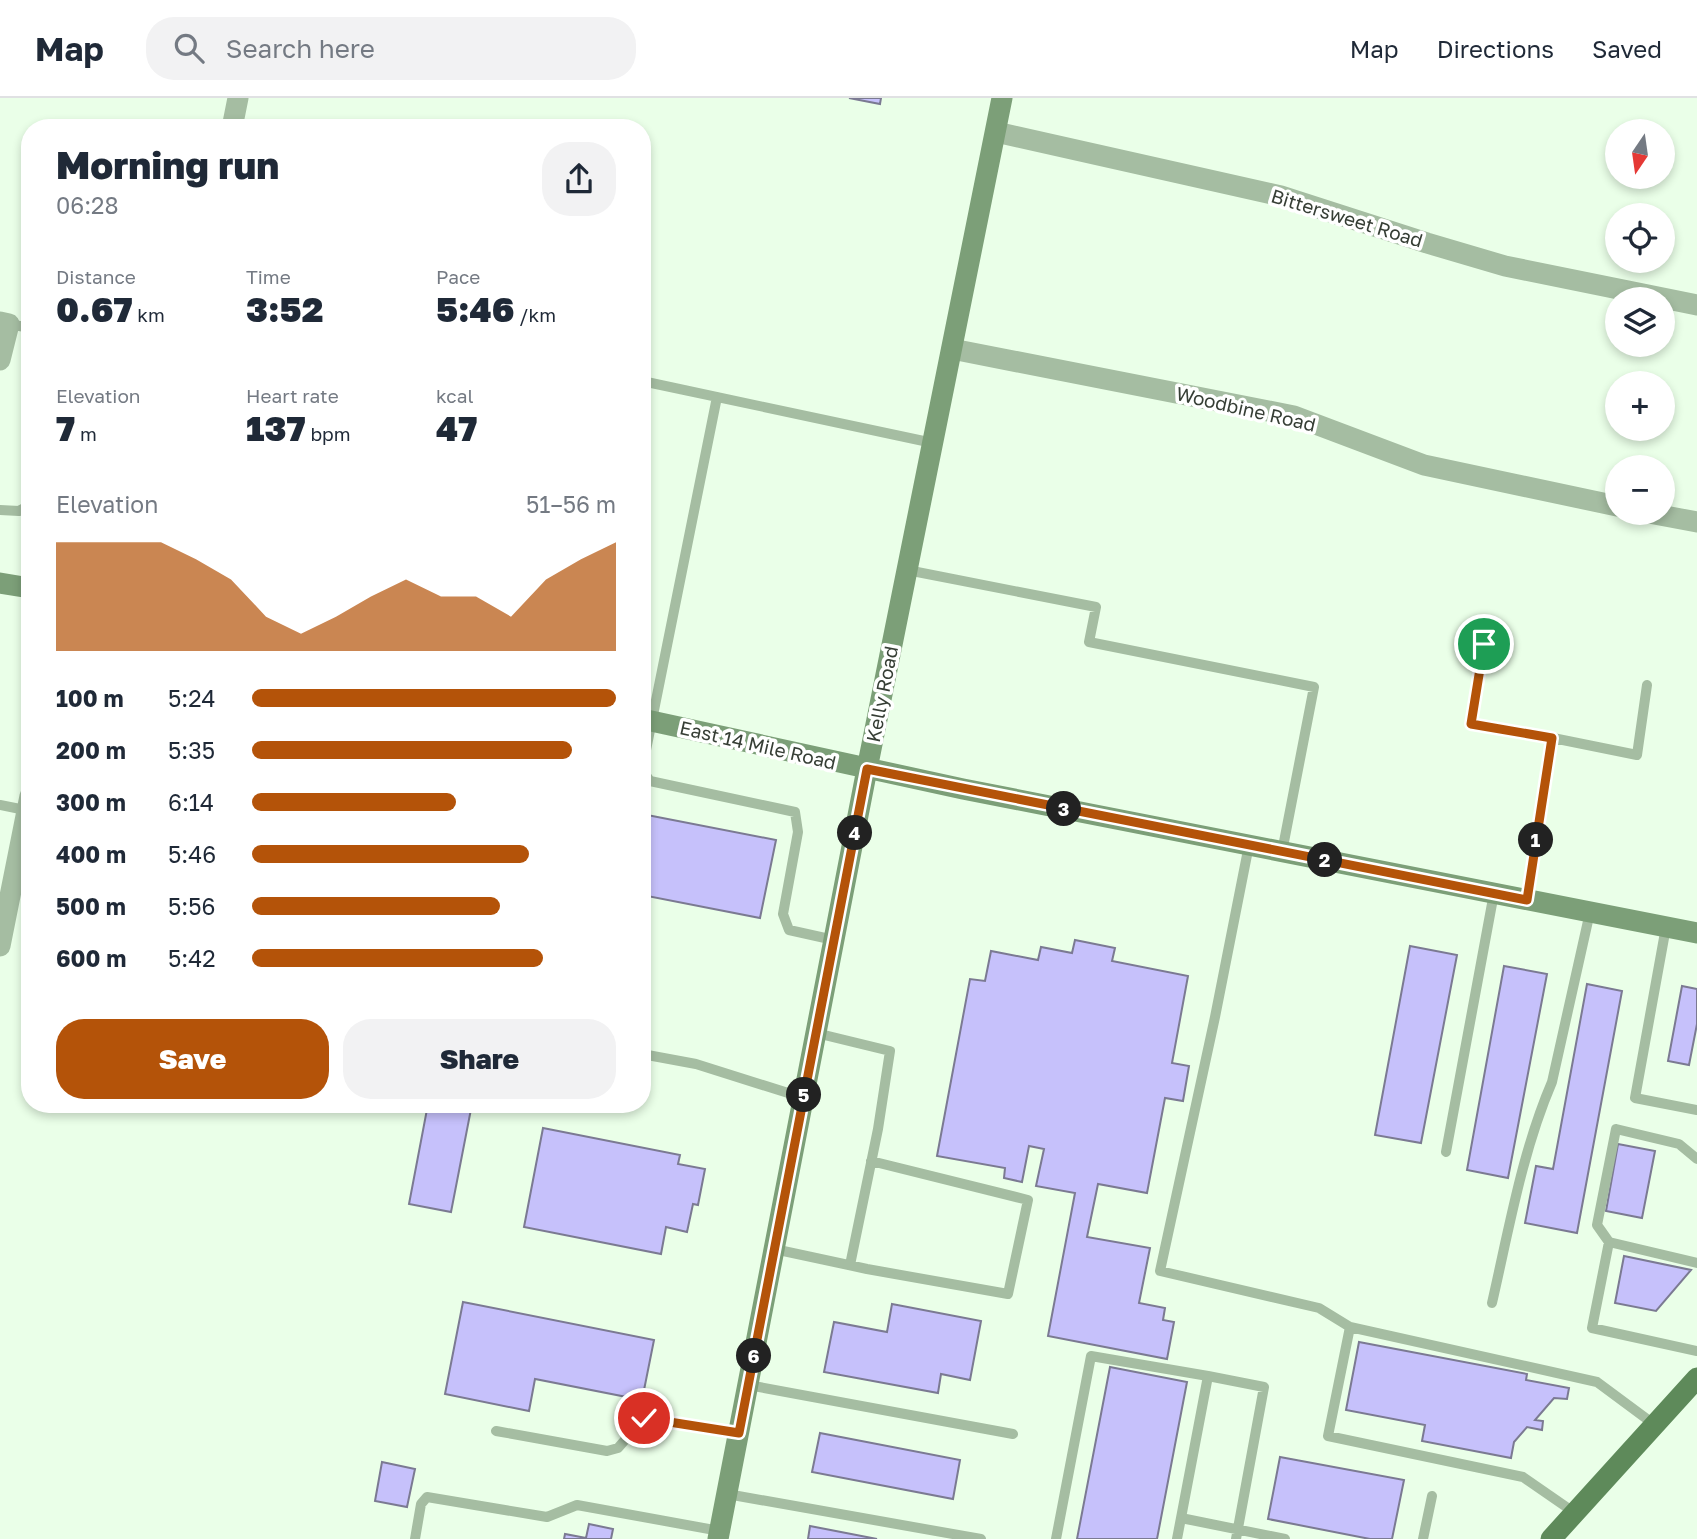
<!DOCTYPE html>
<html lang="en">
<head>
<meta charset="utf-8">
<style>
  body { margin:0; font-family:"Golos Text",sans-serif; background:#f2f2f3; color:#1f2937; height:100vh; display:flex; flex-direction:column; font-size:26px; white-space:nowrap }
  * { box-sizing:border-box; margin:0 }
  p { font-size:23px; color:#747a83 }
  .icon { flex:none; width:38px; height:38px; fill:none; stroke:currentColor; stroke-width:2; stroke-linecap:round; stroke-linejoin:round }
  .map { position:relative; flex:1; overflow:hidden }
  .side { position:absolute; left:21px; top:21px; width:630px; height:994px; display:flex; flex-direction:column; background:#fff; border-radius:28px; box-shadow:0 4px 10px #0003 }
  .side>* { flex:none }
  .needle { width:46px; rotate:193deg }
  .tools { position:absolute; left:1605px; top:21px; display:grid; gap:14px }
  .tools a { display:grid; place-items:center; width:70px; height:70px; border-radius:50%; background:#fff; box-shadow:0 4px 10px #0003; font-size:35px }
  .pin { position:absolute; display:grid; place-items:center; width:60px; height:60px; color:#fff; margin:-30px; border:4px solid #fff; border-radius:50%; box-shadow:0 2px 7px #0007 }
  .km { position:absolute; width:35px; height:35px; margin:-18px; border-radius:50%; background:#222; color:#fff; font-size:19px; line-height:35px; text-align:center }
  .round { display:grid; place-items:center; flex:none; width:74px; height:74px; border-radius:28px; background:#f2f2f3 }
  .summary { display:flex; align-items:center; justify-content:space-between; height:119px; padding:0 35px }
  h1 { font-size:38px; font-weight:800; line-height:52px }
  .metrics { display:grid; grid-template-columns:repeat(3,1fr); gap:10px; height:119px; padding:7px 35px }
  .metrics div { display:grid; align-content:center }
  .metrics b { font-size:35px; font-weight:800 }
  .metrics small { font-size:19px; font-weight:400 }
  .metrics p { font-size:19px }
  .chart { height:196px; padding:14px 35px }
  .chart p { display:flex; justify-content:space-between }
  .chart svg { width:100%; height:126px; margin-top:7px; fill:#b45309; opacity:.7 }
  .action { display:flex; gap:14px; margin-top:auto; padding:14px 35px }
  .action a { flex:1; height:80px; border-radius:28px; background:#b45309; color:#fff; font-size:28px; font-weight:800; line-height:80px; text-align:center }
  .action a+a { background:#f2f2f3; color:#1f2937 }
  ul { padding:0 35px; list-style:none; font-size:23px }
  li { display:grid; grid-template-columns:112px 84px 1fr; align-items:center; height:52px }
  li i { height:18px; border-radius:9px; background:#b45309 }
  header { display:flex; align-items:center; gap:42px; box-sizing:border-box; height:98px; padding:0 35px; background:#fff; border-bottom:2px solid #e0e1e3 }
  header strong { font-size:33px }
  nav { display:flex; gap:38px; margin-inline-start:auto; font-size:24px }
  .search { width:490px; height:63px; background:#f2f2f3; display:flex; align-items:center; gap:18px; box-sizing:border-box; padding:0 24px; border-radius:28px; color:#747a83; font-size:26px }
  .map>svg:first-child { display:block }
  .building { fill:#c6c1fb; stroke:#7b7a92; stroke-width:2 }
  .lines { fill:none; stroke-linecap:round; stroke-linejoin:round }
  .lane { stroke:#a5bda2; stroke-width:10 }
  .street { stroke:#a5bda2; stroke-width:21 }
  .secondary { stroke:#7c9f78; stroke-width:21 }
  .primary { stroke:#5e8a5a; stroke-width:21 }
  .route-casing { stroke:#fff; stroke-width:14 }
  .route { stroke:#b45309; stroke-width:9 }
  .labels { text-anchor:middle; stroke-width:7; stroke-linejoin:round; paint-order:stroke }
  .street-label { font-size:19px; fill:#363e35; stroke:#fff }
</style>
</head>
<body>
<header>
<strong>Map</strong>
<div class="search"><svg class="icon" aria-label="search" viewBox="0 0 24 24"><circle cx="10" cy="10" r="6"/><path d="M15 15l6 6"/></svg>Search here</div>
<nav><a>Map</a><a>Directions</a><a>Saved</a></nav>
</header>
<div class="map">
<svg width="1697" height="1441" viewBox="0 0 1697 1441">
  <rect width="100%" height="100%" fill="#eaffe8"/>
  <!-- building -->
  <path class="building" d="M849,0H881L880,6Z
    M642,716L776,742L760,820L642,797Z
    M1075,842L1115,850L1112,863L1188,878L1172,965L1189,968L1183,1003L1165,1000L1147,1095L1098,1086L1087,1139L1150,1150L1139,1205L1165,1210L1163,1222L1174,1224L1167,1261L1048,1238L1075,1095L1036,1088L1044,1051L1029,1048L1022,1084L1004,1080L1005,1070L937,1058L970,881L985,883L991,853L1038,862L1041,849L1072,855Z
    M1410,848L1457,857L1421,1045L1375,1037Z
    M1504,868L1547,876L1508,1080L1467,1072Z
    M1587,886L1622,893L1577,1135L1525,1125L1536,1068L1553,1071Z
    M1682,888L1697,891V926L1689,967L1668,963Z
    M428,1006H472L451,1114L409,1106Z
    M543,1030L680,1057L678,1066L705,1071L698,1107L693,1106L687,1134L666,1129L661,1156L524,1129Z
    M1618,1046L1655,1053L1642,1120L1606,1113Z
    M1624,1158L1691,1172L1656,1213L1615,1205Z
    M463,1204L654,1242L642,1302L535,1281L529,1313L445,1296Z
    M892,1206L981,1223L970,1282L941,1276L938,1295L824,1274L834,1224L887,1234Z
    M1359,1244L1527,1276L1526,1282L1569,1290L1567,1301L1554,1300L1535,1322L1543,1323L1542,1332L1527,1329L1514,1344L1511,1360L1422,1343L1425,1327L1346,1312Z
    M1110,1269L1187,1284L1157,1441H1077Z
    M820,1335L960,1362L953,1401L812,1374Z
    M1280,1359L1404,1382L1392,1441H1370L1268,1421Z
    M382,1364L415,1371L407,1409L375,1403Z
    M589,1426L613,1431L611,1441H564L565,1436L586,1440Z
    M810,1428L877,1441H808Z"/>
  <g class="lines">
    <!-- lane -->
    <path class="lane" d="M9,226L30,230
      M642,283L933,345
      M717,299L642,672L650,683L795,714L798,734L783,816L789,832L834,842
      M0,412L19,413L30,407
      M907,472L1096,509L1089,544L1314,589L1282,754
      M1484,546L1471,626L1553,640
      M0,707L30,713
      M1249,747L1215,919L1160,1173L1319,1210L1350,1229
      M1527,802L1553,640L1637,657L1647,587
      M1666,829L1635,1000L1697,1012
      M816,935L890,953L878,1031L850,1167
      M642,956L696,966L804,1000
      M1446,1054L1494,795
      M1609,1144L1597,1127L1616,1031L1679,1046L1697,1061
      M774,1151L867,1171L1008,1196L1028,1102L871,1063
      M1697,1165L1609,1144L1592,1230L1697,1253
      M1492,1205C1509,1131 1522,1054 1552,984L1590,814
      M1208,1278L1264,1289L1236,1441
      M748,1287L1013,1336
      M496,1333L607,1353L618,1350L644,1320L739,1335
      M727,1396L981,1441
      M1575,1415L1523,1379L1328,1338L1350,1229L1597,1284L1655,1327
      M1181,1420L1285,1441
      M415,1441L421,1406L427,1399L547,1419L577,1407L720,1433
      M1056,1441L1091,1258L1208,1278L1177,1441
      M1423,1441L1432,1398"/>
    <!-- street -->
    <path class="street" d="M232,30L238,0
      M996,34L1281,98L1427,145L1505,168L1697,207
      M0,224L9,226L0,262
      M952,251L1294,318L1424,367L1617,408
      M1649,415L1697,424
      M0,848L30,698"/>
    <!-- secondary -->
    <path class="secondary" d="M0,485L30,490
      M642,621L963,691L1697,835
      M718,1441L867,671L1002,0"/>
    <!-- primary -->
    <path class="primary" d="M1551,1441L1697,1280"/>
  </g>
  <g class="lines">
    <defs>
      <path id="route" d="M644,1320L739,1335L867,671L1527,802L1552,640L1471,626L1484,546"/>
    </defs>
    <!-- route casing -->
    <use href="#route" class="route-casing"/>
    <!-- route -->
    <use href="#route" class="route"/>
  </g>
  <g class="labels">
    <!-- street labels -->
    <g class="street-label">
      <text transform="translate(1347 120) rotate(17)" y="7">Bittersweet Road</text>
      <text transform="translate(1246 311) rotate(13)" y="7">Woodbine Road</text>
      <text transform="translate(882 596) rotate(-79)" y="7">Kelly Road</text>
      <text transform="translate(758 647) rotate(13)" y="7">East 14 Mile Road</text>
    </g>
  </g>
</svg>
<div class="tools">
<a><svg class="needle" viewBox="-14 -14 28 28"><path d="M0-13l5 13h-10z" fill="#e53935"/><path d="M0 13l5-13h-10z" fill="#747a83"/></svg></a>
<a><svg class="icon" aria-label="locate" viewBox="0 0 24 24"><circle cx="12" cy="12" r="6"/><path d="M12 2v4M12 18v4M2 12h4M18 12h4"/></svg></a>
<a><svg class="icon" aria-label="layers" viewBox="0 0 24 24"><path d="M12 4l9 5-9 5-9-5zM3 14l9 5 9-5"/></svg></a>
<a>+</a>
<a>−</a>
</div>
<div class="pin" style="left:1484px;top:546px;background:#1e9e55"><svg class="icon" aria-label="arrive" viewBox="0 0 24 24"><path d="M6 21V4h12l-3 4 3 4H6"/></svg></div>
<div class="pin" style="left:644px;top:1320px;background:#d93025"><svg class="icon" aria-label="check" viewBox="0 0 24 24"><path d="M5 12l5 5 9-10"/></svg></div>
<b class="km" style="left:1536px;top:742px">1</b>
<b class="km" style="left:1325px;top:762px">2</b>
<b class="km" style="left:1064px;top:711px">3</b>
<b class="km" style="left:855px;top:735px">4</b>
<b class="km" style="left:804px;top:997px">5</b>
<b class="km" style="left:754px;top:1258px">6</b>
<section class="side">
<div class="summary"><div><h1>Morning run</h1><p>06:28</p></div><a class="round"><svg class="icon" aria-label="share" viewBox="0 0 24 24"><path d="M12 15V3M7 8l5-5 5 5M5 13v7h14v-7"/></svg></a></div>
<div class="metrics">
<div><p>Distance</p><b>0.67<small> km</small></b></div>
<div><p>Time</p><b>3:52</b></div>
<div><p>Pace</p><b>5:46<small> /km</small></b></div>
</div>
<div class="metrics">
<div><p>Elevation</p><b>7<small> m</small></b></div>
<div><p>Heart rate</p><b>137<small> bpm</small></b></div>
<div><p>kcal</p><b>47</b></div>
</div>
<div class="chart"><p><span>Elevation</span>51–56 m</p>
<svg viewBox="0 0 160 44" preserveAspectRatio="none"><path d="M0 44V6L10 6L20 6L30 6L40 12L50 19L60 32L70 38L80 32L90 25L100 19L110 25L120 25L130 32L140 19L150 12L160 6V44z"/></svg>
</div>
<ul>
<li><b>100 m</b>5:24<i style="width:100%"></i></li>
<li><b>200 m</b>5:35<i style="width:88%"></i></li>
<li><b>300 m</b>6:14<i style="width:56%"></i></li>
<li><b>400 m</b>5:46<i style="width:76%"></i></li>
<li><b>500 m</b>5:56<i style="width:68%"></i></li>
<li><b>600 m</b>5:42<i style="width:80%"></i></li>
</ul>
<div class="action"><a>Save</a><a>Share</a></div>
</section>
</div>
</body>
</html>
